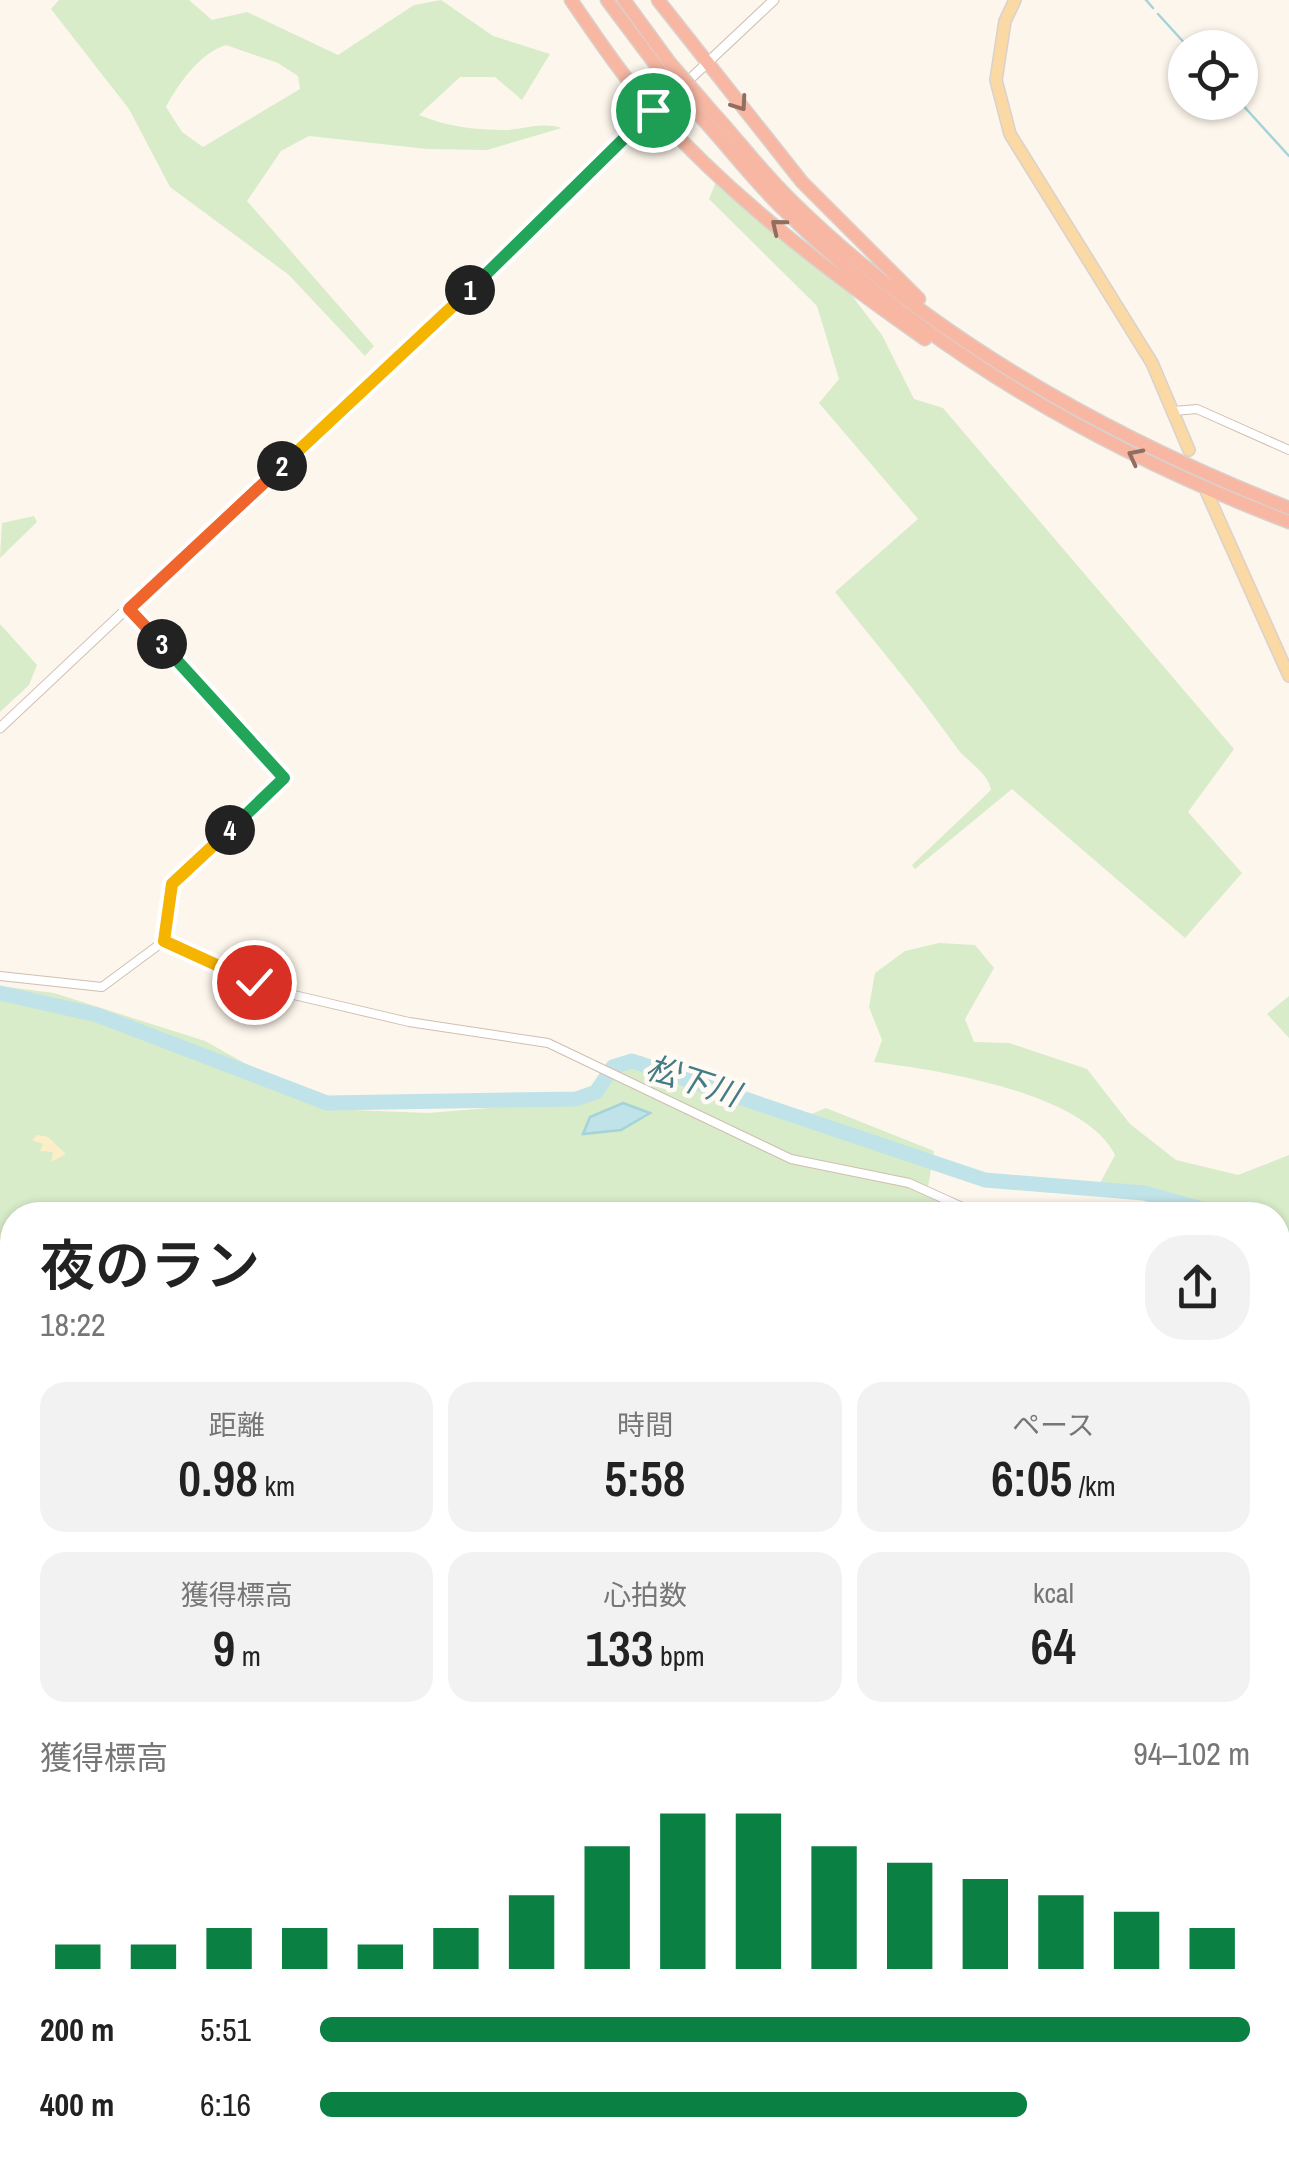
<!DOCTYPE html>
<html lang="ja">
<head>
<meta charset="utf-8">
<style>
  body { margin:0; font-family:"Archivo Narrow","Noto Sans JP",sans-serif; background:#f2f2f2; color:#222; height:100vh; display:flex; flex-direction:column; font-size:38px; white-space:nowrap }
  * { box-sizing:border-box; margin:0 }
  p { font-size:32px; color:#767676 }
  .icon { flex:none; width:55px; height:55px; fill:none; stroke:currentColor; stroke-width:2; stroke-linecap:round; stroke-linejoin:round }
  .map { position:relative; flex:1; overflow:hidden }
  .panel { position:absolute; left:0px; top:1202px; width:1290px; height:962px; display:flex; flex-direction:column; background:#fff; border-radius:40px 40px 0 0; box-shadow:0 2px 8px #0004 }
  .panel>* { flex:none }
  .controls { position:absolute; left:1168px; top:30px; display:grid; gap:20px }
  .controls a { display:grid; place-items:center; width:90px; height:90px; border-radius:50%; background:#fff; box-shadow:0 2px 8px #0004; font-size:50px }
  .pin { position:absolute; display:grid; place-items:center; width:85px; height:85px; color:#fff; margin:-42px; border:5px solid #fff; border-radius:50%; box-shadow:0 2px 10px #0007 }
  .km { position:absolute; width:50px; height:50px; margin:-25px; border-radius:50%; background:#222; color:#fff; font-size:28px; line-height:50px; text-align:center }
  .round { display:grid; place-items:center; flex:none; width:105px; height:105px; border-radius:40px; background:#f2f2f2 }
  .headline { display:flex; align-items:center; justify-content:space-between; height:170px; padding:0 40px }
  h1 { font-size:55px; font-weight:600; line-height:75px }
  .stats { display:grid; grid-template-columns:repeat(3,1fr); gap:15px; height:170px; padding:10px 40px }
  .stats div { display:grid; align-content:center; border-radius:25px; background:#f2f2f2; text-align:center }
  .stats b { font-size:50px; font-weight:600 }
  .stats small { font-size:28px; font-weight:400 }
  .stats p { font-size:28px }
  .chart { height:280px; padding:20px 40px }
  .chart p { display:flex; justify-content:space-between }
  .chart svg { width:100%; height:180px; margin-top:10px; stroke:#0b8043; stroke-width:6 }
  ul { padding:0 40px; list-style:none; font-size:32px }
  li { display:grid; grid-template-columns:160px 120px 1fr; align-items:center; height:75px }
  li i { height:25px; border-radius:12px; background:#0b8043 }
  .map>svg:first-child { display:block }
  .green { fill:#d8ecc9; fill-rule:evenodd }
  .sand { fill:#fcefc7 }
  .water { fill:#bfe3e8; stroke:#a5d3da; stroke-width:2.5 }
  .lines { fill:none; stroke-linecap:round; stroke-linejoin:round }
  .stream { stroke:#a5d3da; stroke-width:2.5 }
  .river { stroke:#bfe3e8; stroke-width:15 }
  .minor-casing { stroke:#d1beb0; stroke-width:10 }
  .tertiary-casing { stroke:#d1beb0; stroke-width:11 }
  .primary-casing { stroke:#dad1cd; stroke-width:14 }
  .motorway-casing { stroke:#dad1cd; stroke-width:15 }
  .minor { stroke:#fff; stroke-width:8 }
  .tertiary { stroke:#fff; stroke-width:9 }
  .primary { stroke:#fbd9a5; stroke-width:11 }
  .motorway { stroke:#f7b7a3; stroke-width:12 }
  .motorway-bridge-casing { stroke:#dad1cd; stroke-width:15; stroke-linecap:butt }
  .motorway-bridge { stroke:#f7b7a3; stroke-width:12 }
  .oneway { stroke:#936e5e }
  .split-1-casing { stroke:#fff; stroke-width:20 }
  .split-2-casing { stroke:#fff; stroke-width:20 }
  .split-3-casing { stroke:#fff; stroke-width:20 }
  .split-4-casing { stroke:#fff; stroke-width:20 }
  .split-5-casing { stroke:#fff; stroke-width:20 }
  .split-1 { stroke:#22a559; stroke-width:12 }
  .split-2 { stroke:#f5b400; stroke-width:12 }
  .split-3 { stroke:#f0652b; stroke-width:12 }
  .split-4 { stroke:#22a559; stroke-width:12 }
  .split-5 { stroke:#f5b400; stroke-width:12 }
  .labels { text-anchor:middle; stroke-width:9; stroke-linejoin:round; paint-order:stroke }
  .water-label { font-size:32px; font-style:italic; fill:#437c86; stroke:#fffaf3 }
</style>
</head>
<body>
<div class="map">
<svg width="1289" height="2164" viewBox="0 0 1289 2164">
  <rect width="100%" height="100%" fill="#fdf6ec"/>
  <!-- green -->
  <path class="green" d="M59,0H189L212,20L247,12L338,55L414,5L441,0L493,36L550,54L522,100L495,77H460L419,115C448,127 475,130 506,130C528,129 540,122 562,128L487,150L427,149L309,136L281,151L247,201L374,346L365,356L289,275L170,187L129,109L51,9ZM226,45L278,63L298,76L300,89L203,147L182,132L166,107C178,84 200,53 226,45Z
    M716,182L849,292L882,335L914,399L943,408L1234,749L1188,812L1242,873L1185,938L1012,789L915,869L912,865L991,790C988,772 967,762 957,748C919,694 876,644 835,592L918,519L819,403L839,379L817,306L709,199Z
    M34,516L37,522L0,558L2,523Z
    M0,624L37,665L29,685L0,712Z
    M939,943L975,945L994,968L965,1019L974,1042L1009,1043L1087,1069L1130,1124L1176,1160L1238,1175L1289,1155V1260L1278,1251V1215H1225L1099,1185L1115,1155C1084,1092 937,1070 874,1062L882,1040L869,1007L875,973L905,951Z
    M0,986L54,993L205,1041L327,1109L428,1113L596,1099L615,1059L641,1056L809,1115L826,1108L934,1151L927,1193L983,1215H12V2152L546,2153L534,2164H0Z
    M1289,996V1038L1267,1014Z
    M1278,1346L1289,1353V1458L1278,1468Z
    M569,2153H641L652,2164L665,2153H764L754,2164H556Z"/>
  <!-- sand -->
  <path class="sand" d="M37,1135L48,1137L66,1154L51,1162L53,1152L40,1151L43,1144L32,1140Z"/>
  <!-- water -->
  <path class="water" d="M623,1103L650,1113L621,1130L583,1134L590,1117Z"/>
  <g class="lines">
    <!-- stream -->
    <path class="stream" d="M1146,0L1153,8
      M1158,14L1189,48
      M1240,102L1289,156"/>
    <!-- river -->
    <path class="river" d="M0,993L97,1015L327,1103L576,1099L596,1092L613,1067L632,1061L985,1180L1144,1193L1223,1215
      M1278,1245L1289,1252"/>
    <defs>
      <path id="minor" d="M1174,411L1197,409L1289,450
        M164,941L277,991L409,1022L548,1043L791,1159L909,1183L980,1215
        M0,976L102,987L164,941L172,884L284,778L129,609
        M1278,1340L1289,1346
        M1278,1488L1289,1477
        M1278,1840L1289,1853
        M548,2164L561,2152
        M1271,2164L1289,2154"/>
      <path id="tertiary" d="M0,728L774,0"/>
      <path id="primary" d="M1015,0L1005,21L996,80L1010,134L1152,363L1189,450
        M1207,493L1289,676"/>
      <path id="motorway" d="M571,0C597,38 623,77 654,111C732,198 829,272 925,339
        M607,0L661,72
        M624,0L670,63
        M658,0L802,182L919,299
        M708,107C737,138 763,174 794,203C933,339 1109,437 1289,508
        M697,113C726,144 752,179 783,209C926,350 1103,451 1289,522"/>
    </defs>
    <!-- minor casing -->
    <use href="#minor" class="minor-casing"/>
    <!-- tertiary casing -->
    <use href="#tertiary" class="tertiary-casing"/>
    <!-- primary casing -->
    <use href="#primary" class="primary-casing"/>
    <!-- motorway casing -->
    <use href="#motorway" class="motorway-casing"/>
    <!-- minor -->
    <use href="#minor" class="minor"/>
    <!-- tertiary -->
    <use href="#tertiary" class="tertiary"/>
    <!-- primary -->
    <use href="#primary" class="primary"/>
    <!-- motorway -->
    <use href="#motorway" class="motorway"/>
    <defs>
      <path id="motorway-bridge" d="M670,63L708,107
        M661,72L697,113"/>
    </defs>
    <!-- motorway-bridge casing -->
    <use href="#motorway-bridge" class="motorway-bridge-casing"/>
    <!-- motorway-bridge -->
    <use href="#motorway-bridge" class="motorway-bridge"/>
  </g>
  <!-- one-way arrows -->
  <defs><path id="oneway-chevron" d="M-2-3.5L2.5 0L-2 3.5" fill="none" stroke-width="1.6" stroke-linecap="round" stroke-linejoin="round" transform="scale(2.5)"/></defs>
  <g class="oneway">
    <use href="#oneway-chevron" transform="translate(740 104) rotate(55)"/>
    <use href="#oneway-chevron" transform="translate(778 226) rotate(-141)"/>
    <use href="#oneway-chevron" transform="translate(1135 456) rotate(-153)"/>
  </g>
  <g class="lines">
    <defs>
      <path id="split-1" d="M470,290L653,110"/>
      <path id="split-2" d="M282,466L470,290"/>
      <path id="split-3" d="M162,644L129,609L282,466"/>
      <path id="split-4" d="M162,644L284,778L230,830"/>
      <path id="split-5" d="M230,830L172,884L164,941L254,982"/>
    </defs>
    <!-- split-1 casing -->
    <use href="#split-1" class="split-1-casing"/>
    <!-- split-2 casing -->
    <use href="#split-2" class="split-2-casing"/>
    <!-- split-3 casing -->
    <use href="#split-3" class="split-3-casing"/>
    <!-- split-4 casing -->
    <use href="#split-4" class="split-4-casing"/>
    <!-- split-5 casing -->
    <use href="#split-5" class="split-5-casing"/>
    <!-- split-1 -->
    <use href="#split-1" class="split-1"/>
    <!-- split-2 -->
    <use href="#split-2" class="split-2"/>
    <!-- split-3 -->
    <use href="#split-3" class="split-3"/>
    <!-- split-4 -->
    <use href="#split-4" class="split-4"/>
    <!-- split-5 -->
    <use href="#split-5" class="split-5"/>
  </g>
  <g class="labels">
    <!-- water labels -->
    <g class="water-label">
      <text transform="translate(693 1081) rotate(18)" y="11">松下川</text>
    </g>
  </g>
</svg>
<div class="controls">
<a><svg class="icon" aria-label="locate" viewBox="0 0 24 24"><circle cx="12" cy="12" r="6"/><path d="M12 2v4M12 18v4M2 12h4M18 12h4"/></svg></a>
</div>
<div class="pin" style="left:653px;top:110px;background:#1e9e55"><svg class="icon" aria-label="arrive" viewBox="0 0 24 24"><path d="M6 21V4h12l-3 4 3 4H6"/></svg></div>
<div class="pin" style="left:254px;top:982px;background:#d93025"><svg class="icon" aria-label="check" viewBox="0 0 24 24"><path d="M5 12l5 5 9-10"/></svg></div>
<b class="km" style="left:470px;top:290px">1</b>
<b class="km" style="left:282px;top:466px">2</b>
<b class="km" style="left:162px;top:644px">3</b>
<b class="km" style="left:230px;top:830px">4</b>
<section class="panel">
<div class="headline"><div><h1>夜のラン</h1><p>18:22</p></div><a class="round"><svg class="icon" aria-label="share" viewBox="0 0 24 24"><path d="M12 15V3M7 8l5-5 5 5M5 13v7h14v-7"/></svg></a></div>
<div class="stats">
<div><p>距離</p><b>0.98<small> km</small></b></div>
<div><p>時間</p><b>5:58</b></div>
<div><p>ペース</p><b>6:05<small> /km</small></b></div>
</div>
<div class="stats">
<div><p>獲得標高</p><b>9<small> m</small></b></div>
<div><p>心拍数</p><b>133<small> bpm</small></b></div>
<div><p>kcal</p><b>64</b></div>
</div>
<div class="chart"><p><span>獲得標高</span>94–102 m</p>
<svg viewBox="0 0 160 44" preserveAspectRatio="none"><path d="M5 44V38M15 44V38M25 44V34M35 44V34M45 44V38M55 44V34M65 44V26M75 44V14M85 44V6M95 44V6M105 44V14M115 44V18M125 44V22M135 44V26M145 44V30M155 44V34"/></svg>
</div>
<ul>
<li><b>200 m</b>5:51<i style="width:100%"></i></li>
<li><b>400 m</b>6:16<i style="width:76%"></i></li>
</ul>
</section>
</div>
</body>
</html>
